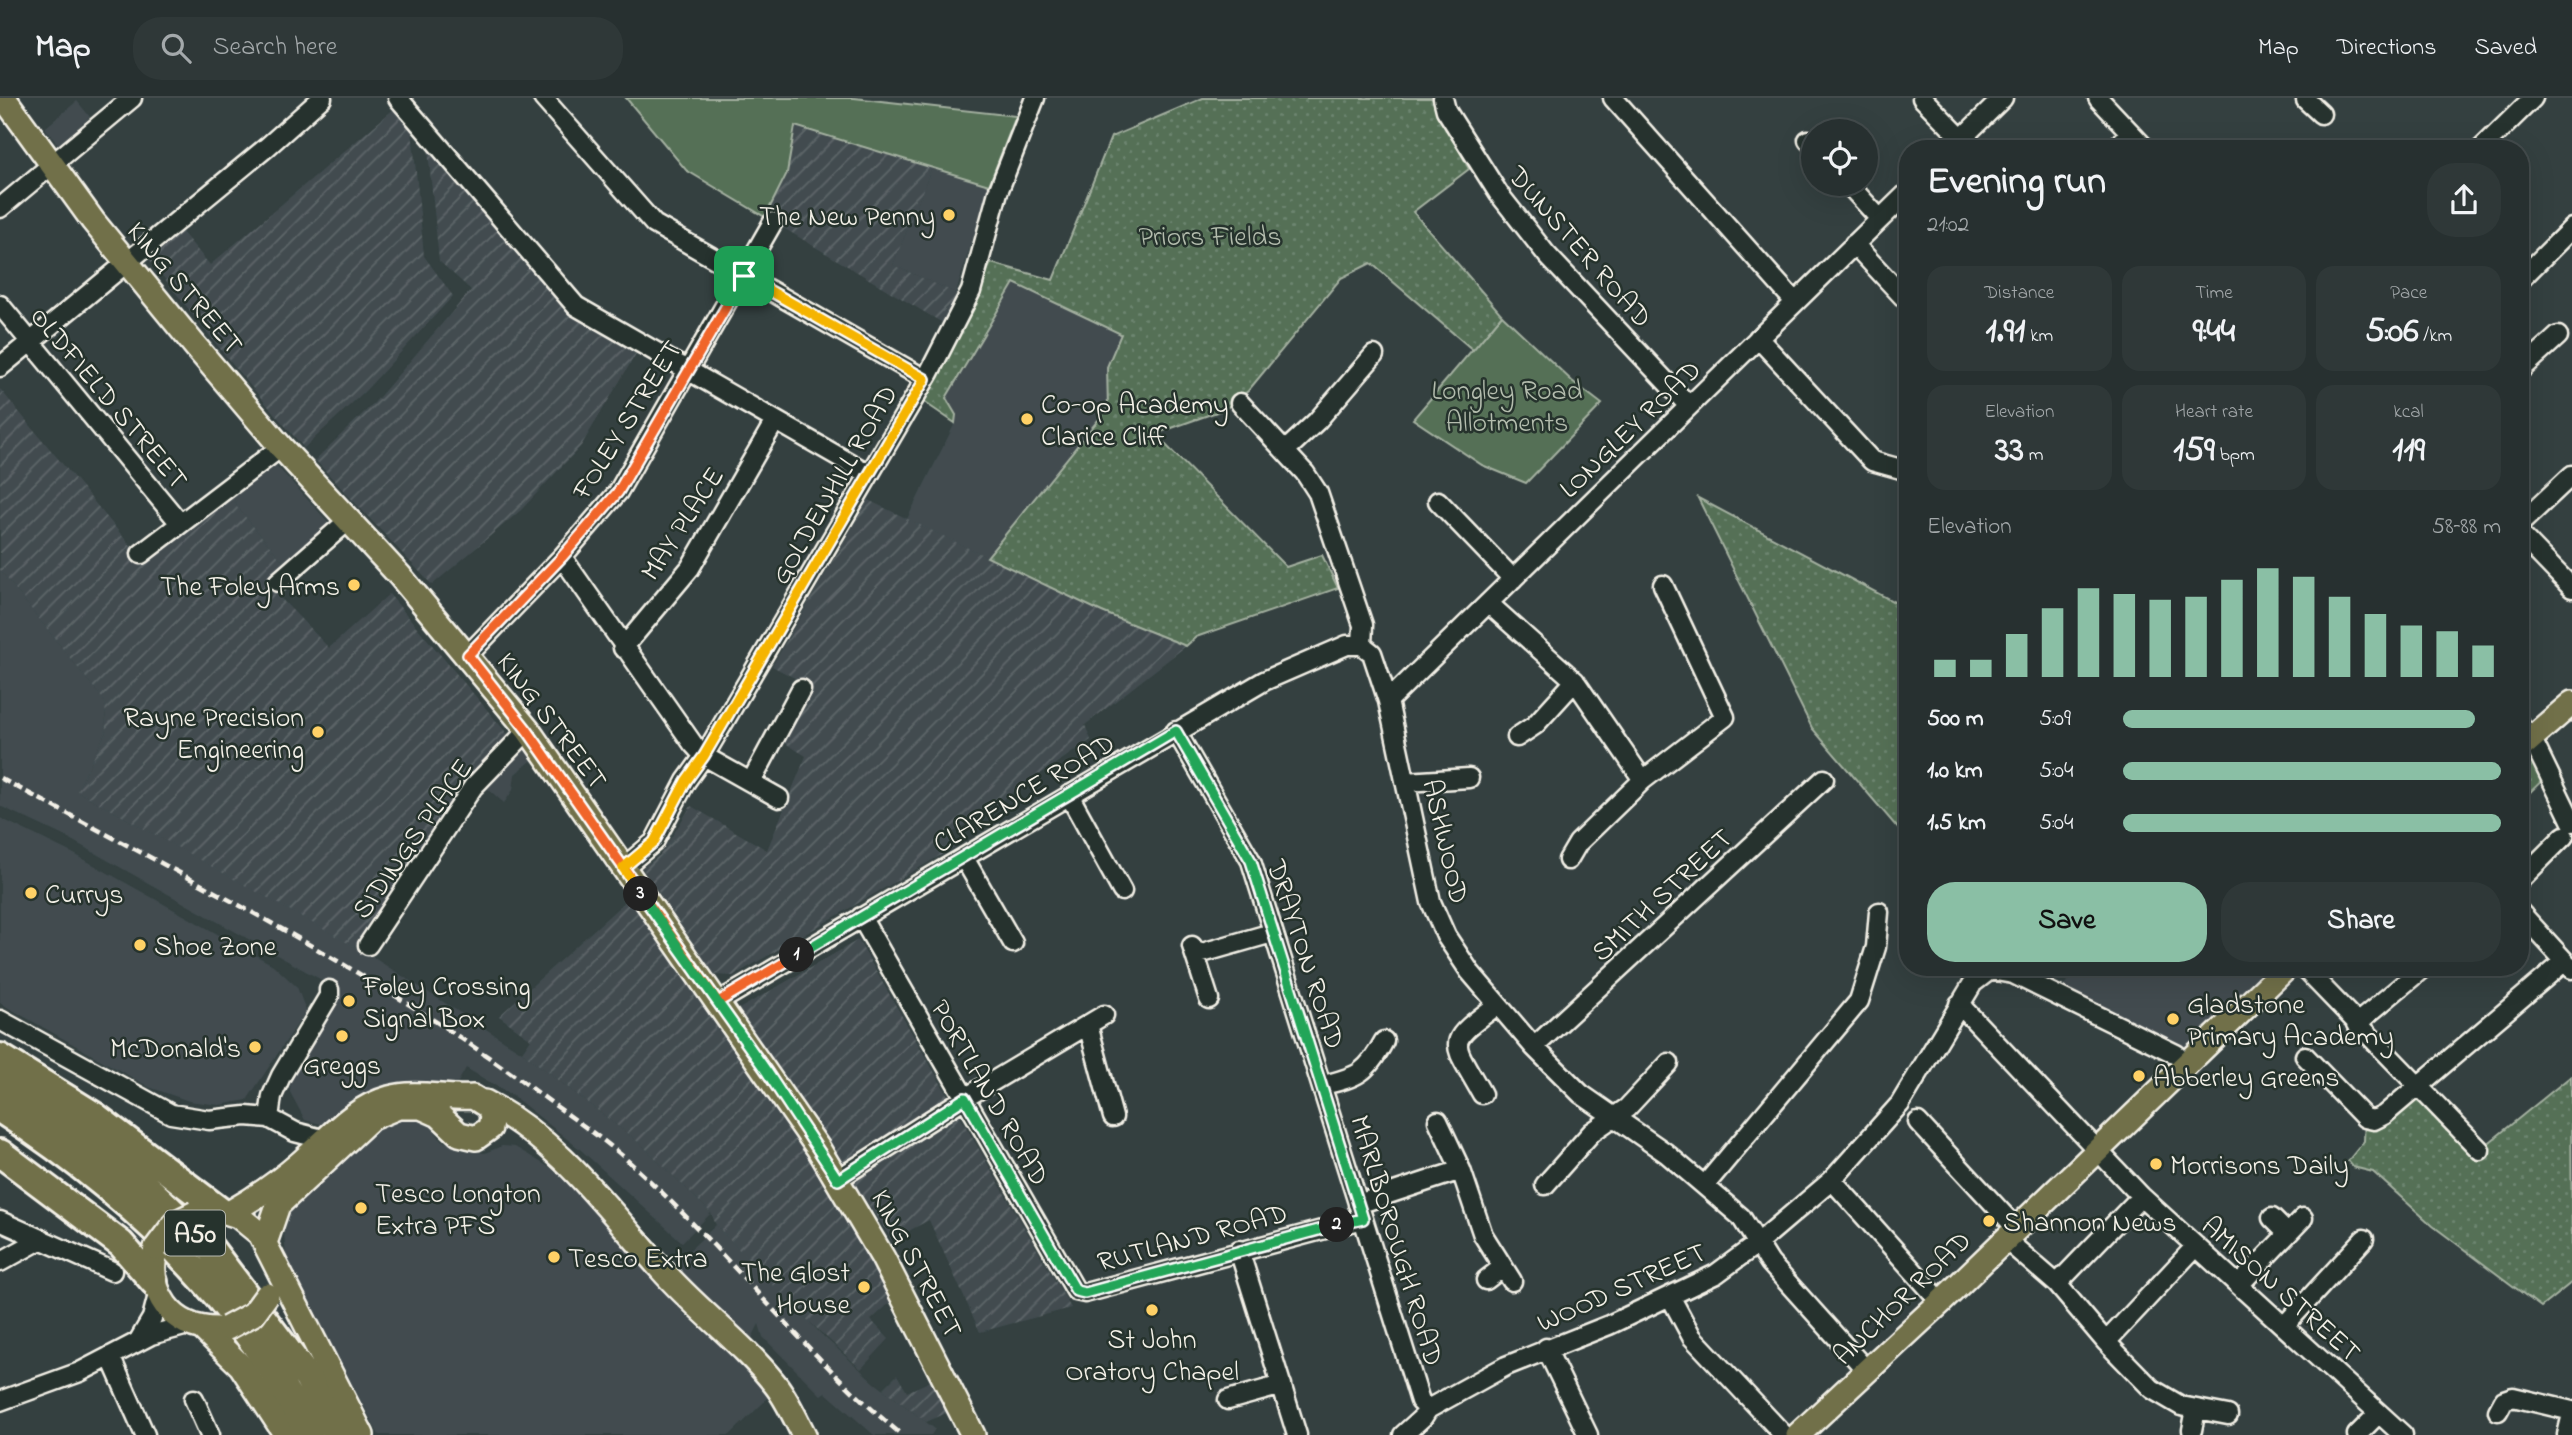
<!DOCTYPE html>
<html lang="en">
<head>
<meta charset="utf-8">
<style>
  body { margin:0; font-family:"Indie Flower",sans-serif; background:#2f3838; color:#f1f3f6; height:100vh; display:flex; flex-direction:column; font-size:26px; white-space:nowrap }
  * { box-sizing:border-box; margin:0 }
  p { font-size:23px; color:#a4a9ab }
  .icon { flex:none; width:38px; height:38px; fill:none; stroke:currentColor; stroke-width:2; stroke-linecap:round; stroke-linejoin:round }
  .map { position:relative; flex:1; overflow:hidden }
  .panel { position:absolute; left:1899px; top:42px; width:630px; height:836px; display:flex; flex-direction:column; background:#273030; border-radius:28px; box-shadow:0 7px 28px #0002,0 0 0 2px #434b4c }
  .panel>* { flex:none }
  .controls { position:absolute; left:1801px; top:21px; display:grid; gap:14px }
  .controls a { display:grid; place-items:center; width:77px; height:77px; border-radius:50%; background:#273030; box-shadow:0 7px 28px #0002,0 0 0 2px #434b4c; font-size:35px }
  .pin { position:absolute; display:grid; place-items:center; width:60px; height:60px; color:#fff; margin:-30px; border-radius:14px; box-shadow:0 4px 10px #0006 }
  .km { position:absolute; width:35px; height:35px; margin:-18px; border-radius:50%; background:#222; color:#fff; font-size:19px; line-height:35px; text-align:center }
  .round { display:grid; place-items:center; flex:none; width:74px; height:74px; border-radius:28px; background:#2f3838 }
  .overview { display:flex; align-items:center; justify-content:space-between; height:119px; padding:0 28px }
  h1 { font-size:38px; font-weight:800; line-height:52px }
  .stats { display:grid; grid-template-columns:repeat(3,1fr); gap:10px; height:119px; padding:7px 28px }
  .stats div { display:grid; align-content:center; border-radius:18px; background:#2f3838; text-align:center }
  .stats b { font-size:35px; font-weight:800 }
  .stats small { font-size:19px; font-weight:400 }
  .stats p { font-size:19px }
  .chart { height:196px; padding:14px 28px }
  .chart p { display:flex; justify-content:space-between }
  .chart svg { width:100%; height:126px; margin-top:7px; stroke:#8abfa5; stroke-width:6 }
  .primary-button { display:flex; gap:14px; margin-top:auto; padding:14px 28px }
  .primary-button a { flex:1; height:80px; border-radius:28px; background:#8abfa5; color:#111; font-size:28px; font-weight:800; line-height:80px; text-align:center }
  .primary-button a+a { background:#2f3838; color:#f1f3f6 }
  ul { padding:0 28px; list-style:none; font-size:23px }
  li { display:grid; grid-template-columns:112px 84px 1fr; align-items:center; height:52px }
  li i { height:18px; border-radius:9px; background:#8abfa5 }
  header { display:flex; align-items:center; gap:42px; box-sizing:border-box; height:98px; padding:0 35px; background:#273030; border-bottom:2px solid #434b4c }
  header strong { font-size:33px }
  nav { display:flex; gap:38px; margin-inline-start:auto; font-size:24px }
  .search { width:490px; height:63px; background:#2f3838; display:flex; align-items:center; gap:18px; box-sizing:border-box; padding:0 24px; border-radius:28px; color:#a4a9ab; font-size:26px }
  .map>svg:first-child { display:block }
  .built { fill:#424c50 }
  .industrial { fill:url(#industrial-furrows) }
  .green { fill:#547057; stroke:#a4b0a0; stroke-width:2 }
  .park { fill:url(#park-dots); stroke:#a4b0a0; stroke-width:2 }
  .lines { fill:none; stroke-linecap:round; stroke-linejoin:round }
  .minor-casing { stroke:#f4f1e8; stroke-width:23 }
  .major-casing { stroke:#f4f1e8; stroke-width:28 }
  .highway-casing { stroke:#f4f1e8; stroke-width:32 }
  .minor { stroke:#26332d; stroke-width:18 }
  .major { stroke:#71704a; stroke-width:23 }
  .highway { stroke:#71704a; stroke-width:26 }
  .rail { stroke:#f4f1e8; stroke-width:4.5; stroke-dasharray:10 5; stroke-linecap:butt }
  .major-bridge-casing { stroke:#f4f1e8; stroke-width:28; stroke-linecap:butt }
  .major-bridge { stroke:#71704a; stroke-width:23 }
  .split-1-casing { stroke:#fff; stroke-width:14 }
  .split-2-casing { stroke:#fff; stroke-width:14 }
  .split-3-casing { stroke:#fff; stroke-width:14 }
  .split-4-casing { stroke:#fff; stroke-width:14 }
  .split-1 { stroke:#f0652b; stroke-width:9 }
  .split-2 { stroke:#22a559; stroke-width:9 }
  .split-3 { stroke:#22a559; stroke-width:9 }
  .split-4 { stroke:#f5b400; stroke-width:9 }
  .poi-dot { fill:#ffd166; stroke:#26332d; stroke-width:2.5 }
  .labels { text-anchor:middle; stroke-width:5; stroke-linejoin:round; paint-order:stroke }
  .shield { fill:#26332d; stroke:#b6b8b0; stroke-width:2 }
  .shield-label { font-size:26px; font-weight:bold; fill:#f4f1e8 }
  .poi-label { font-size:28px; fill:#f4f1e8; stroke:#26332d; text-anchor:start }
  .park-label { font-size:28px; fill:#b4bdae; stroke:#26332d }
  .street-label { font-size:28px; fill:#f4f1e8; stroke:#26332d }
</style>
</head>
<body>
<header>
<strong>Map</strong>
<div class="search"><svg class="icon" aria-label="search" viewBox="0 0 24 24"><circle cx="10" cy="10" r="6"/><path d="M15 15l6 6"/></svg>Search here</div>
<nav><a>Map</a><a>Directions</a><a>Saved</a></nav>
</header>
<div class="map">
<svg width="2572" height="1337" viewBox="0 0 2572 1337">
  <defs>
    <pattern id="industrial-furrows" width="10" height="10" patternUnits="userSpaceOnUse" patternTransform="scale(1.75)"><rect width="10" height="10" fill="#424c50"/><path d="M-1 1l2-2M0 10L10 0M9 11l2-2" fill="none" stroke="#5e6669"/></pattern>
    <pattern id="park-dots" width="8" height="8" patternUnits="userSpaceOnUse" patternTransform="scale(1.75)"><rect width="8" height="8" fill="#547057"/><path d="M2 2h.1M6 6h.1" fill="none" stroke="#6d856f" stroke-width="1.8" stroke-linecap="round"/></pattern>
  </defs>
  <rect width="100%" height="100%" fill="#344040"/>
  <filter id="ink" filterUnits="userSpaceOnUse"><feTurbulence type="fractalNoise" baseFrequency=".0143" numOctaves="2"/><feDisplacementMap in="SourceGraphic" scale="14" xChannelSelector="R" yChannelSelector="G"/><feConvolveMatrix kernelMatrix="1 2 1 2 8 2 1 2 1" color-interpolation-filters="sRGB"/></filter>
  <g filter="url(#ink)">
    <!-- built -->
    <path class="built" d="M77,3L90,19L58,47L45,30Z
      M932,69L989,87L956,195L893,167Z
      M1015,184L1121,236L1107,269L1108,310L987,459L907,421L955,325L956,317L946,300Z
      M274,365L331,427L285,466L237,409L233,395Z
      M0,472L105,604L106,634L77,693L363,853L522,954L642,1047L711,1115L682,1144L581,1052L513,998L466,970L458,984L446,989L325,1027L305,1022L290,994L291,980L334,907L336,890L66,739L0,708Z
      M519,643L540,656L515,676L513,692L504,705L480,684Z
      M0,720L74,756L273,867L297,889L306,913L247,1002L219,1007L189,1003L149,989L0,905Z
      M2084,870H2260L2267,878L2186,953L2062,888Z
      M411,1020L431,1028L441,1042L462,1052L485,1055L502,1048L515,1049L552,1071L580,1097L686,1218L728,1254L769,1297L763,1305L730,1337H379L286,1159L284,1133L290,1114L321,1078L381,1025Z
      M716,1127L822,1237L875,1285L935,1331L931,1337H874L825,1294L821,1297L763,1239L759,1226L751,1242L674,1167Z"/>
    <!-- industrial -->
    <path class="industrial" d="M394,11L412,32L424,158L453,198L365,293L304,350L236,271L149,161L182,134L210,167Z
      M795,27L932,69L893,167L956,195L946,227L765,119L787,75Z
      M428,52L569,217L636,256L581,348L521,412L432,487L315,362L374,305L471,192L439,163Z
      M0,291L145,465L233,395L237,409L285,466L264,483L329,550L389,496L510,639L437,728L355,849L77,693L106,634L105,604L0,472Z
      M868,402L1102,514L1186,548L1085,627L1091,642L948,738L955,749L733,878L715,877L642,770L660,757L691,708L767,752L806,658L777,640L806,586L772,568Z
      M630,799L804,1050L895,1200L871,1222L889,1241L861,1271L790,1206L716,1127L711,1115L642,1047L522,954L531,941L499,918Z
      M858,842L1071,1210L980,1234L929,1122L892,1142L739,911Z
      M897,1277L907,1294L935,1281L949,1314L926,1324L883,1291Z"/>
    <!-- green -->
    <path class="green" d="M626,0H854L1016,18L989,87L795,28L787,75L765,119L686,72Z
      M1502,217L1572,283L1602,306L1526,385L1482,367L1413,321Z"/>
    <!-- park -->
    <path class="park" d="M1203,0H1432L1469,71L1413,114L1502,217L1473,252L1371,165L1341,180L1248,293L1225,311L1155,336L1286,469L1322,457L1338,490L1196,539L1186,548L1102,514L987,459L1108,310L1107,269L1121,236L1014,185L946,300L956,317L955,325L924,304L991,165L1053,182L1111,39Z
      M1698,400L1896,505L1907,506V741L1812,630Z
      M2531,639L2552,673L2520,704V650Z
      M2571,978L2572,1184L2541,1209L2433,1128L2373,1074L2353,1069L2348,1063L2364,1043L2365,1020L2416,988L2480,1052Z"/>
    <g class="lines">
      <defs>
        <path id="minor" d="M398,0L576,208L869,376
          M543,0L654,126L925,281
          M1443,0L1446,12L1499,96L1547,157L1689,308
          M1613,0L1795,204
          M1922,0L1962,41
          M2098,0L2146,51
          M2306,2L2321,16
          M1808,42L1813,47
          M1951,51L2003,0
          M2114,51L2131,35
          M2481,51L2533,0
          M1848,86L1880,121
          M0,110L132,0
          M1854,146L1908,204
          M2520,182L2572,130
          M0,207L179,424
          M1758,240L1872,363L1908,373
          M2520,264L2524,269L2558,238
          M0,269L267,49L322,0
          M1240,305L1305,375L1318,395L1363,527L1362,547
          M1285,353L1317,323L1374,257
          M1438,403L1513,481
          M2520,426L2572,377
          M2520,436L2572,490
          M141,456L281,349
          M562,459L693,646L704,658L779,700
          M278,484L350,421
          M1488,505L1575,583L1643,682
          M1362,547L1372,555L1388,603L1431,804L1446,838L1470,874L1534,949L1581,996L1666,1055L1741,1119L1770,1165L1867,1273
          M623,550L690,470L775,323
          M468,557L562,459L618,394L773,124
          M1388,603L1908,94
          M2520,627L2531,639L2572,724
          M1176,633L1251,763L1420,1303L1428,1311
          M1517,639L1535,627L1575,583
          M751,684L801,591
          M1406,684L1469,680
          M1069,697L1122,793
          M964,760L1013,845
          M1568,762L1578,745L1643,682L1725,619L1663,487
          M623,770L654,744L686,683L704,658L929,275L971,193L998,94L1035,0
          M2520,782L2564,738
          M2520,814L2572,871
          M861,819L1076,1193L1085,1195L1363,1121
          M368,847L473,689L528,632
          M1192,848L1209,901
          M1195,857L1272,835
          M2304,870L2480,1052
          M718,904L1264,583L1347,547H1362
          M1959,906L2141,1098L2403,1337
          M0,922L171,1016L209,1022L246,1018L269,1020L295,1034L326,1042
          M2356,926L2423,870
          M1088,927L1113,1019
          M1534,949L1824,681
          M2305,958L2365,1020L2374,1022L2384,1017L2565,863
          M1323,987C1358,979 1367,975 1384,943
          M1482,996C1451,940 1444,947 1497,907
          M269,1020L272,998L281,978L329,898V892
          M1438,1023L1461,1072L1483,1137L1512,1183
          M1918,1024L2017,1131
          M838,1081L965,1000L1104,917
          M1832,1082L1941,1204
          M1545,1087L1592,1034L1627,1010L1669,965
          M1705,1087L1859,903L1876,849L1879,814
          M1358,1106L1461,1072
          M2272,1120L2286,1134
          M0,1123L112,1173
          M2005,1141L2057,1186L2106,1244L2152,1291L2181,1308L2228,1317
          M1239,1152L1297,1337
          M0,1164L42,1141
          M1486,1182L1503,1169
          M2057,1186L2134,1106
          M2239,1187L2303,1120
          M1670,1198L1692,1239L1784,1337
          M2284,1228L2364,1141
          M139,1242L152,1220L158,1197
          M2106,1244L2196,1148
          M1546,1250L1588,1337
          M110,1258L145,1337
          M194,1301L210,1337
          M1228,1302L1282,1287
          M0,1303L80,1274L151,1237L188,1227
          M2498,1313L2504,1302L2513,1299L2572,1313
          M2192,1332L2196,1311
          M1403,1337L1423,1319L1428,1311L1506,1268L1609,1227L1716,1176L1758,1145L1832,1082L1900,1006L1973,885L1990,872L2013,876L2176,956L2187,966
          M2357,1337L2378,1316
          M2567,1337L2572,1316"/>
        <path id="major" d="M4,0L93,123L196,249L281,349L400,478L528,632L818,1050L883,1160L973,1337
          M2520,650L2572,605
          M485,1004C559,1042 607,1111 662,1172C697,1212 742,1244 775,1286C787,1301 795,1320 804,1337
          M219,1112L238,1118L260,1136L362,1337
          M229,1115C254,1101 277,1085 299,1066C327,1042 352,1010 389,1000C416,992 446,1001 473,999L489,1009L492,1019L490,1030L476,1040L459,1036L439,1017L421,1009H398L371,1020L278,1107L265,1145
          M156,1150C146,1194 171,1231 217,1231
          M203,1231L241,1268L286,1337
          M1798,1337L1941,1204L2286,870"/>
        <path id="highway" d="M0,959L95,1018L219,1112
          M0,984L98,1049L153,1095L210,1150L308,1280L337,1337
          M0,1011C127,1093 241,1200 309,1337
          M0,1055L121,1146L154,1184"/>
      </defs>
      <!-- minor casing -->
      <use href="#minor" class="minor-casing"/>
      <!-- major casing -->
      <use href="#major" class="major-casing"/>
      <!-- highway casing -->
      <use href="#highway" class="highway-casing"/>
      <!-- minor -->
      <use href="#minor" class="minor"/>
      <!-- major -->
      <use href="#major" class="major"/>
      <!-- highway -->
      <use href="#highway" class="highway"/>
      <!-- rail -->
      <path class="rail" d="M0,680C186,779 377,873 545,1000C572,1020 601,1039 626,1061C724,1148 801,1254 902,1337"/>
      <defs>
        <path id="major-bridge" d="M156,1150L175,1125L195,1115
          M227,1230L253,1216L267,1197"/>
      </defs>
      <!-- major-bridge casing -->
      <use href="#major-bridge" class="major-bridge-casing"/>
      <!-- major-bridge -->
      <use href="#major-bridge" class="major-bridge"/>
    </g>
  </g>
  <g class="lines" filter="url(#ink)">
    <defs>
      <path id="split-1" d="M744,178L618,394L562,459L468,557L527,632L718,904L797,857"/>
      <path id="split-2" d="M797,857L1176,633L1251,763L1363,1121L1337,1127"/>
      <path id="split-3" d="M641,796L767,974L838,1082L965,1000L1076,1193L1085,1195L1337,1127"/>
      <path id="split-4" d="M641,796L623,770L654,744L686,683L704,658L925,281L744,178"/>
    </defs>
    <!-- split-1 casing -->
    <use href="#split-1" class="split-1-casing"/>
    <!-- split-2 casing -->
    <use href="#split-2" class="split-2-casing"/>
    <!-- split-3 casing -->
    <use href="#split-3" class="split-3-casing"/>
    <!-- split-4 casing -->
    <use href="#split-4" class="split-4-casing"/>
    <!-- split-1 -->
    <use href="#split-1" class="split-1"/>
    <!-- split-2 -->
    <use href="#split-2" class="split-2"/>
    <!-- split-3 -->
    <use href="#split-3" class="split-3"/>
    <!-- split-4 -->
    <use href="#split-4" class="split-4"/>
  </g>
  <!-- markers -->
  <g class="poi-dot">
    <circle cx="949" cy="117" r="7"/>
    <circle cx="1027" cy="321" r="7"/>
    <circle cx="354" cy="487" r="7"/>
    <circle cx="318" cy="634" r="7"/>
    <circle cx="31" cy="795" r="7"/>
    <circle cx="140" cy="847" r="7"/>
    <circle cx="349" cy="903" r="7"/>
    <circle cx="2173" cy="921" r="7"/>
    <circle cx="342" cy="938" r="7"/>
    <circle cx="255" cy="949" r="7"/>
    <circle cx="2139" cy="978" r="7"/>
    <circle cx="2156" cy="1066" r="7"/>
    <circle cx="361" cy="1110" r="7"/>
    <circle cx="1989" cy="1123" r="7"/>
    <circle cx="554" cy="1159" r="7"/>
    <circle cx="864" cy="1189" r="7"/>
    <circle cx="1152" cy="1212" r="7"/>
  </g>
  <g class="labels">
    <!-- shield labels -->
    <rect class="shield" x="165" y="1112.5" width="60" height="45" rx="5"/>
    <g class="shield-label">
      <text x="195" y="1144">A50</text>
    </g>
    <!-- poi labels -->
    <g class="poi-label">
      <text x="935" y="127" text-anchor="end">The New Penny</text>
      <text x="1041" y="315">Co-op Academy<tspan x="1041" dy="32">Clarice Cliff</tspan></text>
      <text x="340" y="497" text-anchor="end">The Foley Arms</text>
      <text x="304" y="628" text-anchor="end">Rayne Precision<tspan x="304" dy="32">Engineering</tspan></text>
      <text x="45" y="805">Currys</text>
      <text x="154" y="857">Shoe Zone</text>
      <text x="363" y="897">Foley Crossing<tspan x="363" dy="32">Signal Box</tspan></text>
      <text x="2187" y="915">Gladstone<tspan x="2187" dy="32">Primary Academy</tspan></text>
      <text x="241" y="959" text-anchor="end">McDonald's</text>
      <text x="342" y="976" text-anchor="middle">Greggs</text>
      <text x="2153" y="988">Abberley Greens</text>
      <text x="2170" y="1076">Morrisons Daily</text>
      <text x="375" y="1104">Tesco Longton<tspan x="375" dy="32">Extra PFS</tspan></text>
      <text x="2003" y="1133">Shannon News</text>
      <text x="568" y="1169">Tesco Extra</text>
      <text x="850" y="1183" text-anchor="end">The Glost<tspan x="850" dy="32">House</tspan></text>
      <text x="1152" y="1250" text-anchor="middle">St John<tspan x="1152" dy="32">Oratory Chapel</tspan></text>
    </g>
    <!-- park labels -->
    <g class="park-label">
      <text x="1210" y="147">Priors Fields</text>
      <text x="1507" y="301">Longley Road<tspan x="1507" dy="32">Allotments</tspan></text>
    </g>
    <!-- street labels -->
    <g class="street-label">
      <text transform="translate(1581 148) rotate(49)" y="10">DUNSTER ROAD</text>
      <text transform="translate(186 189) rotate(50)" y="10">KING STREET</text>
      <text transform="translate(110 299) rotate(50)" y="10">OLDFIELD STREET</text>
      <text transform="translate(626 321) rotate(-58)" y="10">FOLEY STREET</text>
      <text transform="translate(1629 330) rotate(-44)" y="10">LONGLEY ROAD</text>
      <text transform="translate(833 386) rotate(-60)" y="10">GOLDENHILL ROAD</text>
      <text transform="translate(681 425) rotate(-57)" y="10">MAY PLACE</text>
      <text transform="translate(553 622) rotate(53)" y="10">KING STREET</text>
      <text transform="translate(1023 694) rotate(-31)" y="10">CLARENCE ROAD</text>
      <text transform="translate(411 740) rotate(-55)" y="10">SIDINGS PLACE</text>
      <text transform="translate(1447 743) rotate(77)" y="10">ASHWOOD</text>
      <text transform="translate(1661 796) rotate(-43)" y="10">SMITH STREET</text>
      <text transform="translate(1307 856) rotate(72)" y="10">DRAYTON ROAD</text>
      <text transform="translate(991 994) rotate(60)" y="10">PORTLAND ROAD</text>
      <text transform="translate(1192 1138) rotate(-15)" y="10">RUTLAND ROAD</text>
      <text transform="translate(1398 1142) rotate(73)" y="10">MARLBOROUGH ROAD</text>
      <text transform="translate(918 1165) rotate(62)" y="10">KING STREET</text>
      <text transform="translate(1621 1188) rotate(-24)" y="10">WOOD STREET</text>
      <text transform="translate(2282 1190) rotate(42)" y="10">AMISON STREET</text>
      <text transform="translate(1901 1199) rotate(-44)" y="10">ANCHOR ROAD</text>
    </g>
  </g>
</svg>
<div class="controls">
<a><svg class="icon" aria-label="locate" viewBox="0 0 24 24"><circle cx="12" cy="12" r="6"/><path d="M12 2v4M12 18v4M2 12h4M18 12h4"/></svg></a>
</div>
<div class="pin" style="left:744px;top:178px;background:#1e9e55"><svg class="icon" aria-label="arrive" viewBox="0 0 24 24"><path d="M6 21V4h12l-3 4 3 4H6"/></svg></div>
<b class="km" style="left:797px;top:857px">1</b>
<b class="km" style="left:1337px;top:1127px">2</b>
<b class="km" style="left:641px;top:796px">3</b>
<section class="panel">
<div class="overview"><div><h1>Evening run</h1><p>21:02</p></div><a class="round"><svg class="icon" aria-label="share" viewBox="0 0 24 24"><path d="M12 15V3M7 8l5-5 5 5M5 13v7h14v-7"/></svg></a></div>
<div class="stats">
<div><p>Distance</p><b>1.91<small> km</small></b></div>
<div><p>Time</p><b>9:44</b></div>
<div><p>Pace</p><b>5:06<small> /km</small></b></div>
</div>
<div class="stats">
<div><p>Elevation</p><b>33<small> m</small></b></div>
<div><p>Heart rate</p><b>159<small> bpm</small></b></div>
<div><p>kcal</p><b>119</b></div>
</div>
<div class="chart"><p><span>Elevation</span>58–88 m</p>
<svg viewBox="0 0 160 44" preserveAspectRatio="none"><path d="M5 44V38M15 44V38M25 44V29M35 44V20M45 44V13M55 44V15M65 44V17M75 44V16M85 44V10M95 44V6M105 44V9M115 44V16M125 44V22M135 44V26M145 44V28M155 44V33"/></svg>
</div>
<ul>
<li><b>500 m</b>5:09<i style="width:93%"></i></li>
<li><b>1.0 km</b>5:04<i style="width:100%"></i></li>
<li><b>1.5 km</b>5:04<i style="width:100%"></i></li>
</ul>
<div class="primary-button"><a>Save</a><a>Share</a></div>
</section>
</div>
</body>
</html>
